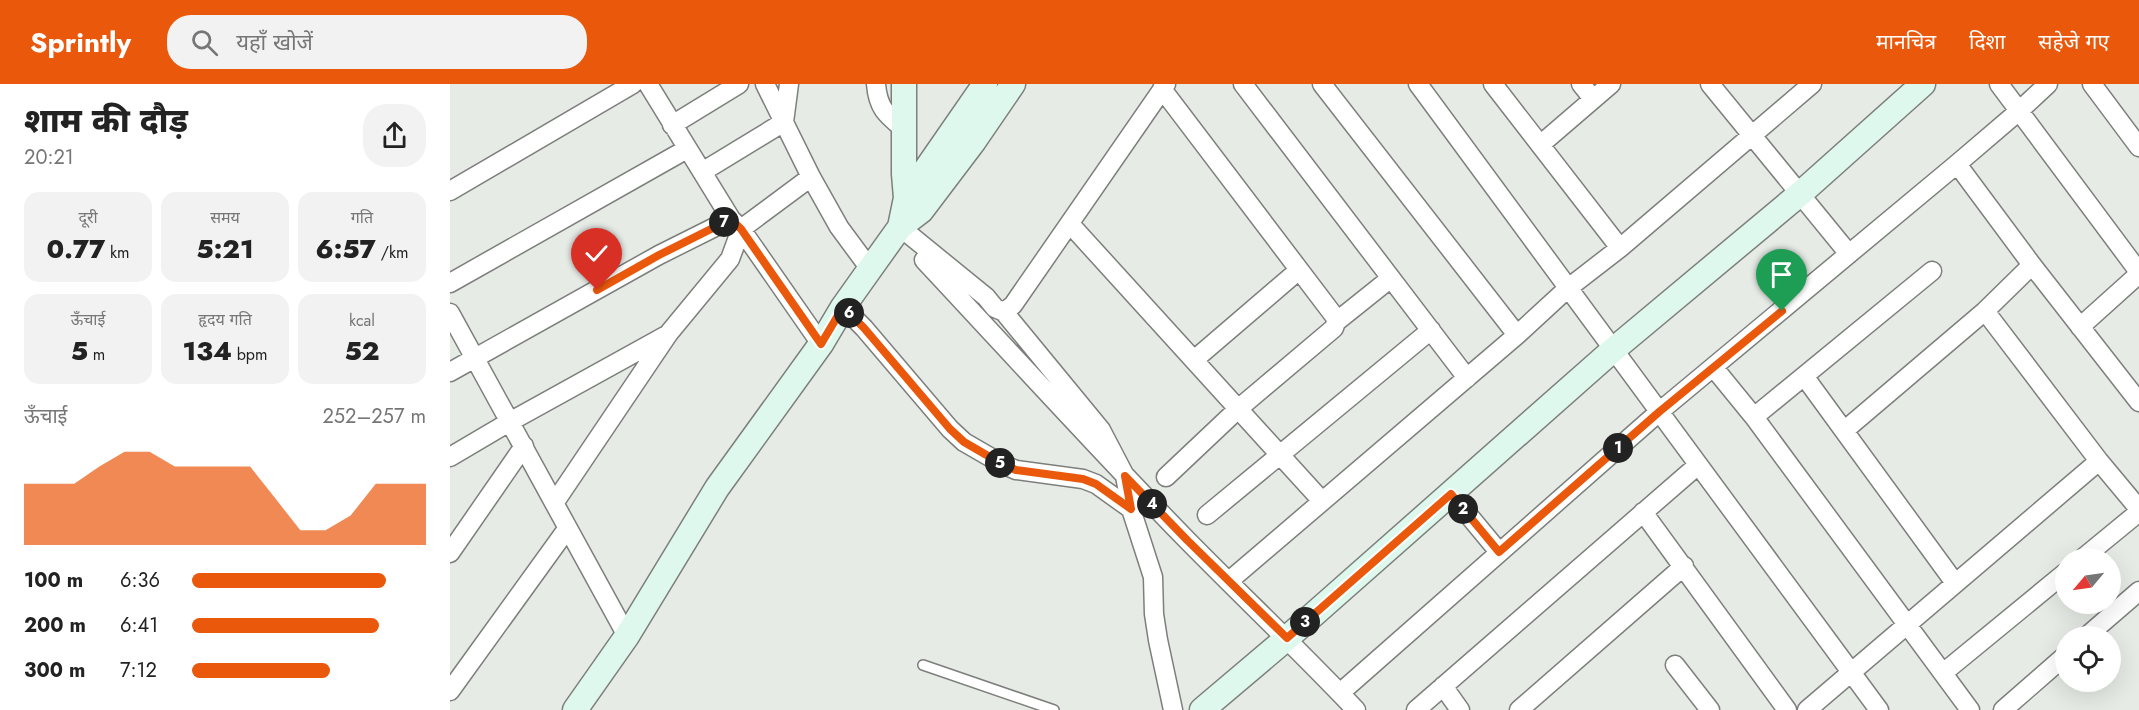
<!DOCTYPE html>
<html lang="hi">
<head>
<meta charset="utf-8">
<style>
  body { margin:0; font-family:Jost,"Noto Sans Devanagari",sans-serif; background:#f2f2f2; color:#222; height:100vh; display:flex; flex-direction:column; font-size:22px; white-space:nowrap }
  * { box-sizing:border-box; margin:0 }
  p { font-size:20px; color:#767676 }
  .icon { flex:none; width:33px; height:33px; fill:none; stroke:currentColor; stroke-width:2; stroke-linecap:round; stroke-linejoin:round }
  .map { position:relative; flex:1; overflow:hidden }
  .sheet { display:flex; flex-direction:column; background:#fff; width:450px }
  .sheet>* { flex:none }
  .needle { width:39px; rotate:241deg }
  .fabs { position:absolute; left:1605px; top:464px; display:grid; gap:12px }
  .fabs a { display:grid; place-items:center; width:66px; height:66px; border-radius:50%; background:#fff; box-shadow:0 6px 24px #0002; font-size:30px }
  .pin { position:absolute; display:grid; place-items:center; width:51px; height:51px; color:#fff; margin:-62px -26px; border-radius:50% 50% 50% 0; rotate:-45deg; box-shadow:0 0 6px #0007 }
  .pin .icon { rotate:45deg }
  .km { position:absolute; width:30px; height:30px; margin:-15px; border-radius:50%; background:#222; color:#fff; font-size:16px; line-height:30px; text-align:center }
  .round { display:grid; place-items:center; flex:none; width:63px; height:63px; border-radius:24px; background:#f2f2f2 }
  .overview { display:flex; align-items:center; justify-content:space-between; height:102px; padding:0 24px }
  h1 { font-size:33px; font-weight:800; line-height:45px }
  .metrics { display:grid; grid-template-columns:repeat(3,1fr); gap:9px; height:102px; padding:6px 24px }
  .metrics div { display:grid; align-content:center; border-radius:15px; background:#f2f2f2; text-align:center }
  .metrics b { font-size:26px; font-weight:800 }
  .metrics small { font-size:16px; font-weight:400 }
  .metrics p { font-size:16px }
  .chart { height:168px; padding:12px 24px }
  .chart p { display:flex; justify-content:space-between }
  .chart svg { width:100%; height:108px; margin-top:6px; fill:#ea580c; opacity:.7 }
  ul { padding:0 24px; list-style:none; font-size:20px }
  li { display:grid; grid-template-columns:96px 72px 1fr; align-items:center; height:45px }
  li i { height:15px; border-radius:8px; background:#ea580c }
  header { display:flex; align-items:center; gap:36px; box-sizing:border-box; height:84px; padding:0 30px; background:#ea580c; color:#fff }
  header strong { font-size:28px }
  nav { display:flex; gap:33px; margin-inline-start:auto; font-size:21px }
  .search { width:420px; height:54px; background:#f2f2f2; display:flex; align-items:center; gap:15px; box-sizing:border-box; padding:0 21px; border-radius:24px; color:#767676; font-size:22px }
  main { display:flex; flex:1; min-height:0 }
  .map>svg:first-child { display:block }
  .lines { fill:none; stroke-linecap:round; stroke-linejoin:round }
  .lane-casing { stroke:#7c7f7b; stroke-width:12 }
  .street-casing { stroke:#7c7f7b; stroke-width:21 }
  .secondary-casing { stroke:#7c7f7b; stroke-width:27 }
  .lane { stroke:#fff; stroke-width:9 }
  .street { stroke:#fff; stroke-width:18 }
  .secondary { stroke:#dff8ee; stroke-width:24 }
  .route-casing { stroke:#fff; stroke-width:12 }
  .route { stroke:#ea580c; stroke-width:8 }
</style>
</head>
<body>
<header>
<strong>Sprintly</strong>
<div class="search"><svg class="icon" aria-label="search" viewBox="0 0 24 24"><circle cx="10" cy="10" r="6"/><path d="M15 15l6 6"/></svg>यहाँ खोजें</div>
<nav><a>मानचित्र</a><a>दिशा</a><a>सहेजे गए</a></nav>
</header>
<main>
<section class="sheet">
<div class="overview"><div><h1>शाम की दौड़</h1><p>20:21</p></div><a class="round"><svg class="icon" aria-label="share" viewBox="0 0 24 24"><path d="M12 15V3M7 8l5-5 5 5M5 13v7h14v-7"/></svg></a></div>
<div class="metrics">
<div><p>दूरी</p><b>0.77<small> km</small></b></div>
<div><p>समय</p><b>5:21</b></div>
<div><p>गति</p><b>6:57<small> /km</small></b></div>
</div>
<div class="metrics">
<div><p>ऊँचाई</p><b>5<small> m</small></b></div>
<div><p>हृदय गति</p><b>134<small> bpm</small></b></div>
<div><p>kcal</p><b>52</b></div>
</div>
<div class="chart"><p><span>ऊँचाई</span>252–257 m</p>
<svg viewBox="0 0 160 44" preserveAspectRatio="none"><path d="M0 44V19L10 19L20 19L30 12L40 6L50 6L60 12L70 12L80 12L90 12L100 25L110 38L120 38L130 32L140 19L150 19L160 19V44z"/></svg>
</div>
<ul>
<li><b>100 m</b>6:36<i style="width:83%"></i></li>
<li><b>200 m</b>6:41<i style="width:80%"></i></li>
<li><b>300 m</b>7:12<i style="width:59%"></i></li>
</ul>
</section>
<div class="map">
<svg width="1689" height="626" viewBox="0 0 1689 626">
  <rect width="100%" height="100%" fill="#e7ebe6"/>
  <g class="lines">
    <defs>
      <path id="lane" d="M473,581L604,626"/>
      <path id="street" d="M198,0L281,135L291,145L371,260
        M315,0L361,93L389,143L420,185
        M426,0C428,25 437,31 455,46
        M793,0L1017,294
        M872,0L1067,251
        M968,0L1429,626
        M1043,0L1170,164
        M1131,0L1143,15
        M1260,0L1399,170
        M1549,0L1689,188
        M1642,0L1689,63
        M712,5L885,233L886,238L884,244L788,325L716,393
        M222,41L289,0
        M1090,61L1161,0
        M1507,80L1582,181L1689,318
        M252,88L334,38L339,0
        M0,107L183,0
        M620,140L872,417
        M450,143L536,213L545,224L554,228L563,221L716,0
        M474,176C561,269 647,364 736,455C792,512 851,568 906,626
        M0,199L237,65
        M393,223L414,244L500,345L514,358L552,380L566,386L633,395L646,400L681,425
        M1535,227L1649,377L1689,425
        M554,228L651,346L675,392L681,425L703,493L704,530L708,556L723,626
        M0,229L177,552
        M886,238L941,194
        M1630,243L1689,190
        M744,276L849,186
        M1264,284L1304,333L1520,626
        M0,288L209,171L281,135
        M1354,292L1505,499
        M1304,333L1482,187
        M1395,346L1535,227L1582,181
        M0,373L61,337L215,252
        M1001,410L1049,468
        M105,418L219,249L280,175L291,145L361,93
        M1193,428L1337,626
        M757,431L981,246
        M0,469L74,362
        M1633,474L1689,428
        M779,497L1067,251L1117,205L1170,164L1362,0
        M1637,552L1689,507
        M1225,581L1260,626
        M1493,589L1616,488
        M993,602L1010,626
        M0,607L117,445
        M890,609L1209,328L1507,80L1569,27L1598,0
        M966,626L1248,381
        M1069,626L1234,482
        M1357,626L1649,377
        M1553,626L1616,571"/>
      <path id="secondary" d="M454,0V90L456,114L461,118
        M450,143L456,114L535,0
        M125,626L177,552L267,404L371,260L393,223L420,185L450,143L471,127L524,57L563,0
        M752,626L837,554L1163,266L1351,109L1473,0"/>
    </defs>
    <!-- lane casing -->
    <use href="#lane" class="lane-casing"/>
    <!-- street casing -->
    <use href="#street" class="street-casing"/>
    <!-- secondary casing -->
    <use href="#secondary" class="secondary-casing"/>
    <!-- lane -->
    <use href="#lane" class="lane"/>
    <!-- street -->
    <use href="#street" class="street"/>
    <!-- secondary -->
    <use href="#secondary" class="secondary"/>
  </g>
  <g class="lines">
    <defs>
      <path id="route" d="M147,206L209,171L281,135L291,145L371,260L393,223L414,244L500,345L514,358L552,380L566,386L633,395L646,400L681,425L675,392L737,456L837,554L1001,410L1049,468L1209,328L1332,227"/>
    </defs>
    <!-- route casing -->
    <use href="#route" class="route-casing"/>
    <!-- route -->
    <use href="#route" class="route"/>
  </g>
</svg>
<div class="fabs">
<a><svg class="needle" viewBox="-14 -14 28 28"><path d="M0-13l5 13h-10z" fill="#e53935"/><path d="M0 13l5-13h-10z" fill="#767676"/></svg></a>
<a><svg class="icon" aria-label="locate" viewBox="0 0 24 24"><circle cx="12" cy="12" r="6"/><path d="M12 2v4M12 18v4M2 12h4M18 12h4"/></svg></a>
</div>
<div class="pin" style="left:1332px;top:227px;background:#1e9e55"><svg class="icon" aria-label="arrive" viewBox="0 0 24 24"><path d="M6 21V4h12l-3 4 3 4H6"/></svg></div>
<div class="pin" style="left:147px;top:206px;background:#d93025"><svg class="icon" aria-label="check" viewBox="0 0 24 24"><path d="M5 12l5 5 9-10"/></svg></div>
<b class="km" style="left:1168px;top:364px">1</b>
<b class="km" style="left:1013px;top:425px">2</b>
<b class="km" style="left:855px;top:538px">3</b>
<b class="km" style="left:702px;top:420px">4</b>
<b class="km" style="left:550px;top:379px">5</b>
<b class="km" style="left:399px;top:229px">6</b>
<b class="km" style="left:274px;top:138px">7</b>
</div>
</main>
</body>
</html>
